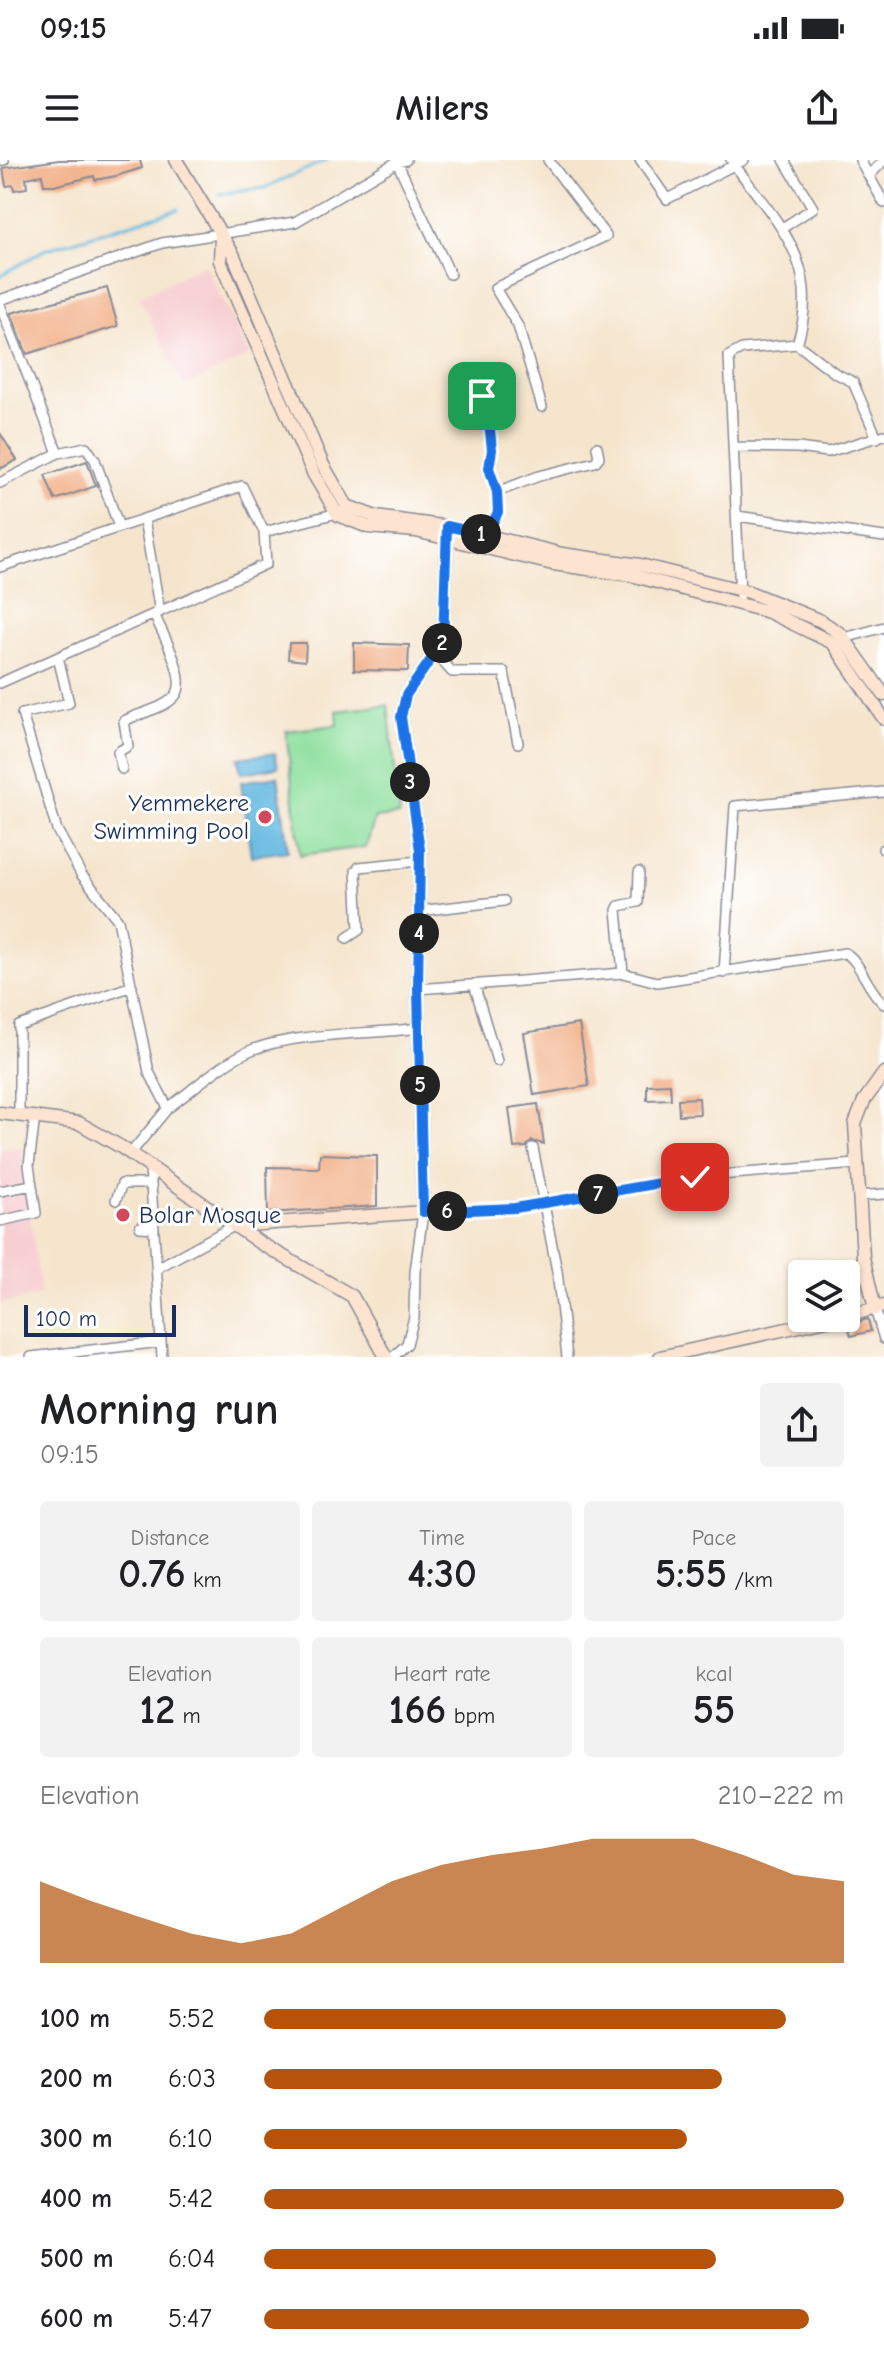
<!DOCTYPE html>
<html lang="en">
<head>
<meta charset="utf-8">
<style>
  body { margin:0; font-family:"Comic Neue",sans-serif; background:#f2f2f2; color:#202124; height:100vh; display:flex; flex-direction:column; font-size:30px; white-space:nowrap }
  * { box-sizing:border-box; margin:0 }
  p { font-size:26px; color:#757577 }
  .icon { flex:none; width:44px; height:44px; fill:none; stroke:currentColor; stroke-width:2; stroke-linecap:round; stroke-linejoin:round }
  .map { position:relative; height:1197px; overflow:hidden }
  .drawer { display:flex; flex-direction:column; background:#fff; flex:1 }
  .drawer>* { flex:none }
  .fabs { position:absolute; left:788px; top:1100px; display:grid; gap:16px }
  .fabs a { display:grid; place-items:center; width:72px; height:72px; border-radius:8px; background:#fff; box-shadow:0 2px 6px #0004; font-size:40px }
  .scale { position:absolute; left:24px; bottom:20px; width:152px; box-sizing:border-box; padding-left:8px; border:4px solid #1b2f5e; border-top:0; font-size:22px; line-height:28px; white-space:nowrap; color:#1b2f5e; -webkit-text-stroke:6px #fff; paint-order:stroke }
  .pin { position:absolute; display:grid; place-items:center; width:68px; height:68px; color:#fff; margin:-34px; border-radius:16px; box-shadow:0 4px 12px #0006 }
  .km { position:absolute; width:40px; height:40px; margin:-20px; border-radius:50%; background:#222; color:#fff; font-size:22px; line-height:40px; text-align:center }
  .round { display:grid; place-items:center; flex:none; width:84px; height:84px; border-radius:8px; background:#f2f2f2 }
  .overview { display:flex; align-items:center; justify-content:space-between; height:136px; padding:0 40px }
  h1 { font-size:44px; font-weight:700; line-height:60px }
  .stats { display:grid; grid-template-columns:repeat(3,1fr); gap:12px; height:136px; padding:8px 40px }
  .stats div { display:grid; align-content:center; border-radius:8px; background:#f2f2f2; text-align:center }
  .stats b { font-size:40px; font-weight:700 }
  .stats small { font-size:22px; font-weight:400 }
  .stats p { font-size:22px }
  .chart { height:224px; padding:16px 40px }
  .chart p { display:flex; justify-content:space-between }
  .chart svg { width:100%; height:144px; margin-top:8px; fill:#b45309; opacity:.7 }
  ul { padding:0 40px; list-style:none; font-size:26px }
  li { display:grid; grid-template-columns:128px 96px 1fr; align-items:center; height:60px }
  li i { height:20px; border-radius:10px; background:#b45309 }
  .status { display:flex; justify-content:space-between; align-items:center; height:56px; padding:0 40px; background:#fff; direction:ltr }
  .status svg { height:22px; fill:currentColor }
  header { display:flex; justify-content:space-between; align-items:center; height:104px; padding:0 40px; background:#fff; font-size:36px; font-weight:700 }
  .map>svg:first-child { display:block }
  .built { fill:#f7cfd2 }
  .green { fill:#8fe09f; stroke:#55887e; stroke-width:2 }
  .water { fill:#65b9e1; stroke:#4074a0; stroke-width:2 }
  .lines { fill:none; stroke-linecap:round; stroke-linejoin:round }
  .stream { stroke:#65b9e1; stroke-width:3 }
  .building { fill:#f1a87c }
  .street-casing { stroke:#888a96; stroke-width:12 }
  .secondary-casing { stroke:#888a96; stroke-width:15 }
  .street { stroke:#fff; stroke-width:9 }
  .secondary { stroke:#fde4d0; stroke-width:12 }
  .route-casing { stroke:#fff; stroke-width:16 }
  .route { stroke:#1a73e8; stroke-width:10 }
  .poi-dot { fill:#d1495b; stroke:#fff; stroke-width:3 }
  .labels { text-anchor:middle; stroke-width:6; stroke-linejoin:round; paint-order:stroke }
  .poi-label { font-size:24px; fill:#1b2f5e; stroke:#fff; text-anchor:end }
</style>
</head>
<body>
<div class="status"><b>09:15</b><svg viewBox="0 0 49 12"><path d="M0 12V9h3v3zM5 12V6h3v6zM10 12V3h3v9zM15 12V0h3v12zM26 1h20v11H26zM47 4h2v5h-2z"/></svg></div>
<header><svg class="icon" aria-label="menu" viewBox="0 0 24 24"><path d="M4 6h16M4 12h16M4 18h16"/></svg>Milers<svg class="icon" aria-label="share" viewBox="0 0 24 24"><path d="M12 15V3M7 8l5-5 5 5M5 13v7h14v-7"/></svg></header>
<div class="map">
<svg width="884" height="1197" viewBox="0 0 884 1197">
  <rect width="100%" height="100%" fill="#fff"/>
  <filter id="ink" filterUnits="userSpaceOnUse"><feTurbulence type="fractalNoise" baseFrequency=".0125" numOctaves="2"/><feDisplacementMap in="SourceGraphic" scale="16" xChannelSelector="R" yChannelSelector="G"/><feConvolveMatrix kernelMatrix="1 2 1 2 8 2 1 2 1" color-interpolation-filters="sRGB"/></filter>
  <filter id="wash" filterUnits="userSpaceOnUse"><feTurbulence type="fractalNoise" baseFrequency=".006" numOctaves="4" result="noise"/><feDisplacementMap in="SourceGraphic" scale="32" xChannelSelector="R" yChannelSelector="G"/><feGaussianBlur stdDeviation="1.8" result="paint"/><feColorMatrix in="noise" values="0 0 0 0 0 0 0 0 0 0 0 0 0 0 0 0 0 1.4 0 .05"/><feComposite in="paint" operator="in"/></filter>
  <g filter="url(#wash)">
    <rect width="100%" height="100%" fill="#f5e5cd"/>
    <!-- built -->
    <path class="built" d="M205,105L250,195L184,227L139,137Z
      M21,988L41,1135L0,1144V989Z"/>
    <!-- green -->
    <path class="green" d="M388,545L400,655L375,658L366,687L300,695L286,571L338,565L337,551Z"/>
    <!-- water -->
    <path class="water" d="M275,593L278,607L241,613L238,598Z
      M278,616L288,691L251,696L241,622Z"/>
    <g class="lines">
      <!-- stream -->
      <path class="stream" d="M220,34L264,28L327,0
        M0,116L44,90L178,49"/>
    </g>
    <g id="blocks">
      <!-- building -->
      <path class="building" d="M59,0H140L142,8L116,16L95,20L94,16L58,25H44L42,15L26,18L27,28L14,30L13,25L6,26L3,8Z
        M107,128L118,166L27,194L11,153Z
        M0,273L17,300L0,309Z
        M87,301L96,326L55,340L45,315Z
        M289,483H306L305,501L288,499Z
        M354,483L409,485L408,511L354,510Z
        M579,864L589,926L534,935L524,873Z
        M670,924L671,939L647,940V925Z
        M699,938L700,954L679,955L678,939Z
        M538,944L544,984L532,981L526,987L514,988L509,948Z
        M320,994L377,996V1046L268,1053L267,1007L319,1008Z
        M868,1159L871,1171L851,1176L848,1165Z"/>
    </g>
  </g>
  <g filter="url(#ink)">
    <use href="#blocks" fill-opacity="0" stroke="#888a96" stroke-width="2"/>
    <g class="lines">
      <defs>
        <path id="street" d="M640,0L667,39L744,0
          M731,0C774,60 824,102 797,184L742,189L729,196L740,435
          M784,0L813,48L784,67
          M860,0L884,43
          M0,1L4,0
          M397,2L450,114
          M869,16L884,0
          M0,140L162,83L295,62L397,2L406,0
          M0,145L58,293L0,323
          M797,184L835,213L853,222L877,278
          M478,228L488,250L492,290L489,308L497,332L498,352L487,375
          M542,247L518,166L495,128L606,76L548,0
          M734,287L798,288L828,292L884,275
          M58,293L86,287L95,300L119,367
          M497,332L539,316L595,302L599,297L597,287
          M737,356L884,377
          M144,359L160,452
          M0,407L242,326L264,372
          M841,479L884,467
          M435,493L452,512H504L518,583
          M58,497L69,543L22,554L57,670L81,714L118,760L149,912L168,948L130,994
          M0,523L266,404L264,372L341,352
          M122,609L118,592L128,586L124,561C139,553 164,549 175,536C190,521 161,471 154,454
          M883,689H884
          M419,751L504,741
          M347,778L359,770L356,711L359,707L420,701
          M623,813L617,750L619,746L638,742L639,712
          M724,813L735,646L884,632
          M474,824L497,901
          M418,829L623,813L657,822L845,793C860,800 867,830 884,844
          M168,948C194,929 223,901 254,889C301,872 368,875 419,868
          M19,953V866L132,826
          M533,988L557,1111L567,1197
          M150,1008L162,1197
          M0,1031L32,1025
          M859,1036L884,1034
          M116,1040L122,1024H151
          M0,1061L36,1053L29,1005L35,956
          M140,1067L154,1068
          M157,1108L234,1066
          M875,1149L884,1179
          M31,1197L161,1182
          M393,1197L407,1184L414,1157L415,1112L423,1052L515,1048L695,1017L857,1004"/>
        <path id="secondary" d="M176,0L233,94L323,305L347,346L376,357L456,368L562,394L640,405L749,432L821,461L841,474L884,535
          M221,76L220,101L314,315L338,355L368,367L416,371L553,404L631,415L769,452L833,483L884,559
          M0,953L79,963L121,987L260,1083L352,1136L386,1197
          M234,1066L423,1052L418,829L420,690L401,557L406,535L443,482L447,370
          M875,1149L863,1097L855,964L864,941L884,913
          M846,1156L884,1146
          M660,1197L836,1158"/>
      </defs>
      <!-- street casing -->
      <use href="#street" class="street-casing"/>
      <!-- secondary casing -->
      <use href="#secondary" class="secondary-casing"/>
      <!-- street -->
      <use href="#street" class="street"/>
      <!-- secondary -->
      <use href="#secondary" class="secondary"/>
    </g>
  </g>
  <g class="lines" filter="url(#ink)">
    <defs>
      <path id="route" d="M482,236L488,250L492,290L489,308L497,332L498,352L487,375L447,366L443,482L406,535L401,557L420,690L418,829L423,1052L515,1048L695,1017"/>
    </defs>
    <!-- route casing -->
    <use href="#route" class="route-casing"/>
    <!-- route -->
    <use href="#route" class="route"/>
  </g>
  <!-- markers -->
  <g class="poi-dot">
    <circle cx="265" cy="657" r="8"/>
    <circle cx="123" cy="1055" r="8"/>
  </g>
  <g class="labels">
    <!-- poi labels -->
    <g class="poi-label">
      <text x="249" y="651">Yemmekere<tspan x="249" dy="28">Swimming Pool</tspan></text>
      <text x="139" y="1063" text-anchor="start">Bolar Mosque</text>
    </g>
  </g>
</svg>
<div class="fabs">
<a><svg class="icon" aria-label="layers" viewBox="0 0 24 24"><path d="M12 4l9 5-9 5-9-5zM3 14l9 5 9-5"/></svg></a>
</div>
<div class="scale">100 m</div>
<div class="pin" style="left:482px;top:236px;background:#1e9e55"><svg class="icon" aria-label="arrive" viewBox="0 0 24 24"><path d="M6 21V4h12l-3 4 3 4H6"/></svg></div>
<div class="pin" style="left:695px;top:1017px;background:#d93025"><svg class="icon" aria-label="check" viewBox="0 0 24 24"><path d="M5 12l5 5 9-10"/></svg></div>
<b class="km" style="left:481px;top:374px">1</b>
<b class="km" style="left:442px;top:483px">2</b>
<b class="km" style="left:410px;top:622px">3</b>
<b class="km" style="left:419px;top:773px">4</b>
<b class="km" style="left:420px;top:925px">5</b>
<b class="km" style="left:447px;top:1051px">6</b>
<b class="km" style="left:598px;top:1034px">7</b>
</div>
<section class="drawer">
<div class="overview"><div><h1>Morning run</h1><p>09:15</p></div><a class="round"><svg class="icon" aria-label="share" viewBox="0 0 24 24"><path d="M12 15V3M7 8l5-5 5 5M5 13v7h14v-7"/></svg></a></div>
<div class="stats">
<div><p>Distance</p><b>0.76<small> km</small></b></div>
<div><p>Time</p><b>4:30</b></div>
<div><p>Pace</p><b>5:55<small> /km</small></b></div>
</div>
<div class="stats">
<div><p>Elevation</p><b>12<small> m</small></b></div>
<div><p>Heart rate</p><b>166<small> bpm</small></b></div>
<div><p>kcal</p><b>55</b></div>
</div>
<div class="chart"><p><span>Elevation</span>210–222 m</p>
<svg viewBox="0 0 160 44" preserveAspectRatio="none"><path d="M0 44V19L10 25L20 30L30 35L40 38L50 35L60 27L70 19L80 14L90 11L100 9L110 6L120 6L130 6L140 11L150 17L160 19V44z"/></svg>
</div>
<ul>
<li><b>100 m</b>5:52<i style="width:90%"></i></li>
<li><b>200 m</b>6:03<i style="width:79%"></i></li>
<li><b>300 m</b>6:10<i style="width:73%"></i></li>
<li><b>400 m</b>5:42<i style="width:100%"></i></li>
<li><b>500 m</b>6:04<i style="width:78%"></i></li>
<li><b>600 m</b>5:47<i style="width:94%"></i></li>
</ul>
</section>
</body>
</html>
